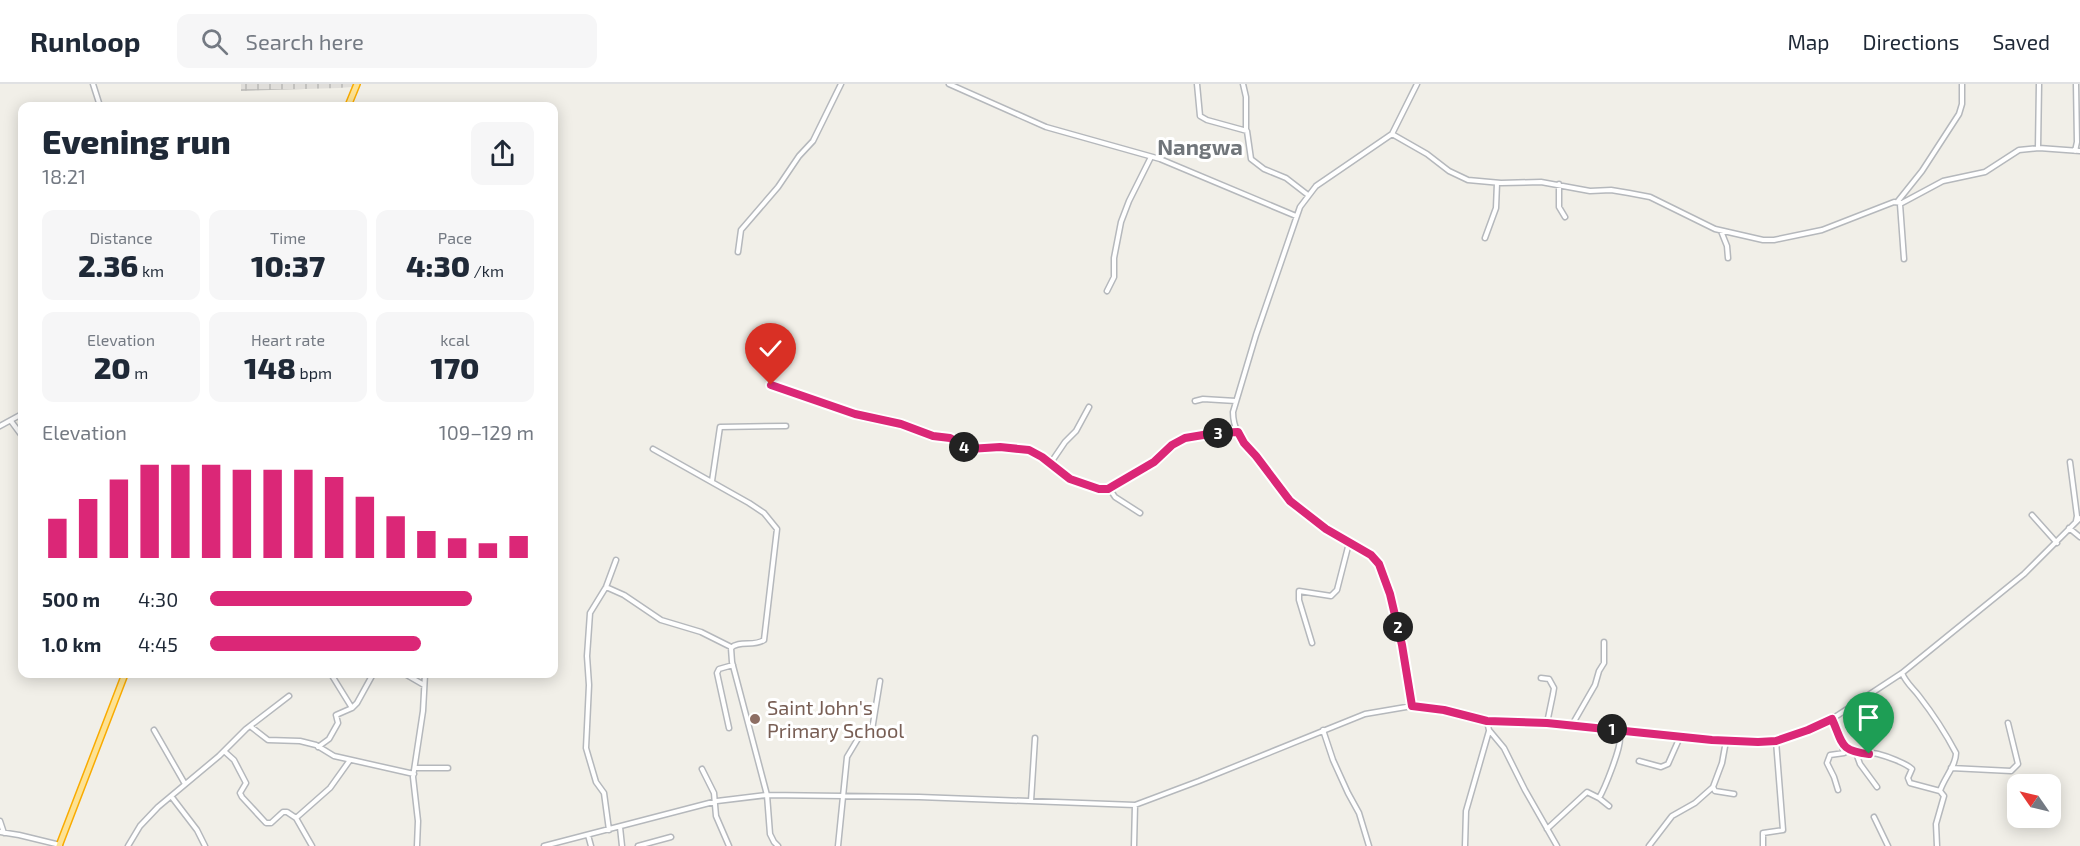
<!DOCTYPE html>
<html lang="en">
<head>
<meta charset="utf-8">
<style>
  body { margin:0; font-family:"Exo 2",sans-serif; background:#f6f6f7; color:#1f2937; height:100vh; display:flex; flex-direction:column; font-size:22px; white-space:nowrap }
  * { box-sizing:border-box; margin:0 }
  p { font-size:20px; color:#747a83 }
  .icon { flex:none; width:33px; height:33px; fill:none; stroke:currentColor; stroke-width:2; stroke-linecap:round; stroke-linejoin:round }
  .map { position:relative; flex:1; overflow:hidden }
  .side { position:absolute; left:18px; top:18px; width:540px; height:576px; display:flex; flex-direction:column; background:#fff; border-radius:12px; box-shadow:0 3px 15px #0003 }
  .side>* { flex:none }
  .needle { width:39px; rotate:304deg }
  .controls { position:absolute; left:2007px; top:690px; display:grid; gap:12px }
  .controls a { display:grid; place-items:center; width:54px; height:54px; border-radius:12px; background:#fff; box-shadow:0 3px 15px #0003; font-size:30px }
  .pin { position:absolute; display:grid; place-items:center; width:51px; height:51px; color:#fff; margin:-62px -26px; border-radius:50% 50% 50% 0; rotate:-45deg; box-shadow:0 0 6px #0007 }
  .pin .icon { rotate:45deg }
  .km { position:absolute; width:30px; height:30px; margin:-15px; border-radius:50%; background:#222; color:#fff; font-size:16px; line-height:30px; text-align:center }
  .round { display:grid; place-items:center; flex:none; width:63px; height:63px; border-radius:12px; background:#f6f6f7 }
  .overview { display:flex; align-items:center; justify-content:space-between; height:102px; padding:0 24px }
  h1 { font-size:33px; font-weight:800; line-height:45px }
  .figures { display:grid; grid-template-columns:repeat(3,1fr); gap:9px; height:102px; padding:6px 24px }
  .figures div { display:grid; align-content:center; border-radius:12px; background:#f6f6f7; text-align:center }
  .figures b { font-size:30px; font-weight:800 }
  .figures small { font-size:16px; font-weight:400 }
  .figures p { font-size:16px }
  .chart { height:168px; padding:12px 24px }
  .chart p { display:flex; justify-content:space-between }
  .chart svg { width:100%; height:108px; margin-top:6px; stroke:#db2777; stroke-width:6 }
  ul { padding:0 24px; list-style:none; font-size:20px }
  li { display:grid; grid-template-columns:96px 72px 1fr; align-items:center; height:45px }
  li i { height:15px; border-radius:8px; background:#db2777 }
  header { display:flex; align-items:center; gap:36px; box-sizing:border-box; height:84px; padding:0 30px; background:#fff; border-bottom:2px solid #e0e1e3 }
  header strong { font-size:28px }
  nav { display:flex; gap:33px; margin-inline-start:auto; font-size:21px }
  .search { width:420px; height:54px; background:#f6f6f7; display:flex; align-items:center; gap:15px; box-sizing:border-box; padding:0 21px; border-radius:12px; color:#747a83; font-size:22px }
  .map>svg:first-child { display:block }
  .industrial { fill:url(#industrial-grid) }
  .lines { fill:none; stroke-linecap:round; stroke-linejoin:round }
  .minor-casing { stroke:#b5b8bc; stroke-width:7 }
  .highway-casing { stroke:#f9ab00; stroke-width:8 }
  .minor { stroke:#fff; stroke-width:4 }
  .highway { stroke:#fde293; stroke-width:5 }
  .route-casing { stroke:#fff; stroke-width:12 }
  .route { stroke:#db2777; stroke-width:8 }
  .education-dot { fill:#8d6e63; stroke:#fff; stroke-width:2 }
  .labels { text-anchor:middle; stroke-width:6; stroke-linejoin:round; paint-order:stroke }
  .education-label { font-size:20px; fill:#785e54; stroke:#fff; text-anchor:start }
  .quarter-label { font-size:22px; font-weight:bold; fill:#70757a; stroke:#fff }
</style>
</head>
<body>
<header>
<strong>Runloop</strong>
<div class="search"><svg class="icon" aria-label="search" viewBox="0 0 24 24"><circle cx="10" cy="10" r="6"/><path d="M15 15l6 6"/></svg>Search here</div>
<nav><a>Map</a><a>Directions</a><a>Saved</a></nav>
</header>
<div class="map">
<svg width="2080" height="762" viewBox="0 0 2080 762">
  <defs>
    <pattern id="industrial-grid" width="8" height="8" patternUnits="userSpaceOnUse" patternTransform="scale(1.5)"><rect width="8" height="8" fill="#e0deda"/><path d="M0 4h8M4 0v8" fill="none" stroke="#b9b8b5"/></pattern>
  </defs>
  <rect width="100%" height="100%" fill="#f1efe8"/>
  <!-- industrial -->
  <path class="industrial" d="M241,0H353L352,3L339,4L241,7Z"/>
  <g class="lines">
    <defs>
      <path id="minor" d="M93,0L100,22
        M949,0L1046,43L1160,75L1296,132
        M1197,0L1200,32L1207,36L1247,47L1251,75L1264,85L1286,94L1308,111
        M1243,0L1246,13V46
        M1392,50L1427,70L1449,87L1468,96L1501,99L1541,98L1590,107L1611,106L1629,109L1650,113L1715,145L1763,156H1774L1822,146L1894,118L1902,119L1943,97L1985,88L2019,66L2039,64L2080,67
        M2038,64L2039,0
        M2075,67L2077,58L2076,0
        M1559,100V123L1565,133
        M1898,117L1922,87L1959,30L1962,20V0
        M1900,120L1904,175
        M1721,147L1727,162L1728,174
        M1485,154L1496,124L1497,99
        M738,168L741,146L778,103L799,72L813,57L841,0
        M1107,207L1114,193V174L1121,138L1129,117L1151,73
        M771,301L855,330L901,340L933,352L950,354L969,365L1000,363L1029,366L1043,373L1070,395L1090,403L1108,405L1154,378L1172,361L1185,354L1215,349L1237,348
        M1195,317L1203,315L1236,317
        M11,337L22,352
        M0,342L22,330
        M653,365L749,419L764,429L777,445L764,556C754,563 739,556 731,564L732,578L767,711L770,750L774,758L778,762
        M2070,378L2077,432L2076,437
        M1050,380L1065,358L1076,347L1089,323
        M712,397L720,343L786,342
        M1109,404L1115,413L1140,429
        M2032,431L2057,459
        M2069,444L2080,453
        M606,503L624,511L661,536L701,548L731,563
        M1312,559L1299,516V507L1331,512L1337,506L1349,459
        M1902,589C1906,599 1913,604 1919,612C1933,630 1946,650 1956,669C1956,682 1944,694 1940,707L1944,712L1936,740L1937,762
        M331,590L352,624
        M405,590L424,601
        M1541,594L1549,595L1554,604L1553,610L1547,639
        M1412,622C1409,591 1395,504 1379,479C1369,464 1344,456 1329,446C1314,436 1298,425 1286,412C1275,401 1267,387 1258,375C1246,359 1233,350 1233,328L1256,251L1300,123L1316,102L1392,50L1417,0
        M1832,635C1835,643 1837,655 1842,661C1852,672 1866,667 1878,670C1886,672 1906,679 1912,685L1908,694L1910,699L1940,707
        M1487,637L1489,646L1504,664L1525,706L1557,762
        M1572,641L1595,601L1599,587L1604,579V558
        M250,642L268,656L300,657L316,661L334,672L414,690
        M729,644L717,589L719,585L733,581
        M154,646L185,700
        M1323,646L1333,676L1348,709L1359,729L1369,762
        M318,663L329,655L338,639L336,631L352,624L357,619L373,590
        M224,667L234,676L246,699L240,709L242,713L266,739H271L283,728H287L296,734
        M1856,669L1860,680L1877,703
        M1639,677L1661,683L1668,680L1680,653
        M415,684H448
        M1951,684L2011,687L2018,680L2008,639
        M702,685L714,709L716,732L729,762
        M1713,703L1715,707L1734,710
        M1838,706L1834,693L1827,679L1830,671L1844,669L1842,662
        M171,712L197,746L205,762
        M1599,714C1605,704 1620,666 1620,655C1620,653 1619,648 1618,646
        M1031,717L1035,654
        M1874,733L1888,762
        M0,737L4,749
        M620,743L622,762
        M1547,745L1587,708L1599,714L1609,722
        M609,746L604,709L596,698L586,664L589,601L587,572L590,529L606,503L616,476
        M0,748L19,751L60,761
        M588,751L591,762
        M128,762L140,742L158,723L219,672L246,645L289,612
        M312,762L296,734L330,704L350,676
        M417,762L418,737L413,693L423,627L425,590
        M544,762L717,717L767,711L919,713L1135,721L1199,697L1365,630L1412,622L1444,626L1487,637L1508,636L1572,641L1712,656L1776,657L1807,647L1832,635L1902,589L2024,490L2080,434
        M638,762L671,753
        M838,762L847,673L862,648L872,646L880,597
        M1134,762L1135,721
        M1465,762L1466,727L1489,647
        M1649,762L1672,732L1695,719L1713,703L1722,679L1726,657
        M1763,762V749L1783,746L1776,657"/>
      <path id="highway" d="M348,22L357,0
        M59,762L125,590"/>
    </defs>
    <!-- minor casing -->
    <use href="#minor" class="minor-casing"/>
    <!-- highway casing -->
    <use href="#highway" class="highway-casing"/>
    <!-- minor -->
    <use href="#minor" class="minor"/>
    <!-- highway -->
    <use href="#highway" class="highway"/>
  </g>
  <g class="lines">
    <defs>
      <path id="route" d="M771,301L855,330L901,340L933,352L950,354L969,365L1000,363L1029,366L1042,373L1070,395L1099,405H1108L1113,402L1154,378L1172,361L1185,354L1215,349L1238,348L1244,359L1256,372L1290,417L1326,445L1371,471L1379,480L1390,510L1402,561L1412,622L1444,626L1487,637L1547,639L1712,656L1758,658L1776,657L1808,646L1832,635C1843,659 1839,667 1869,670"/>
    </defs>
    <!-- route casing -->
    <use href="#route" class="route-casing"/>
    <!-- route -->
    <use href="#route" class="route"/>
  </g>
  <!-- markers -->
  <circle class="education-dot" cx="755" cy="635" r="6"/>
  <g class="labels">
    <!-- education labels -->
    <g class="education-label">
      <text x="767" y="631">Saint John's<tspan x="767" dy="23">Primary School</tspan></text>
    </g>
    <!-- quarter labels -->
    <g class="quarter-label">
      <text x="1200" y="71">Nangwa</text>
    </g>
  </g>
</svg>
<div class="controls">
<a><svg class="needle" viewBox="-14 -14 28 28"><path d="M0-13l5 13h-10z" fill="#e53935"/><path d="M0 13l5-13h-10z" fill="#747a83"/></svg></a>
</div>
<div class="pin" style="left:1869px;top:670px;background:#1e9e55"><svg class="icon" aria-label="arrive" viewBox="0 0 24 24"><path d="M6 21V4h12l-3 4 3 4H6"/></svg></div>
<div class="pin" style="left:771px;top:301px;background:#d93025"><svg class="icon" aria-label="check" viewBox="0 0 24 24"><path d="M5 12l5 5 9-10"/></svg></div>
<b class="km" style="left:1612px;top:645px">1</b>
<b class="km" style="left:1398px;top:543px">2</b>
<b class="km" style="left:1218px;top:349px">3</b>
<b class="km" style="left:964px;top:363px">4</b>
<section class="side">
<div class="overview"><div><h1>Evening run</h1><p>18:21</p></div><a class="round"><svg class="icon" aria-label="share" viewBox="0 0 24 24"><path d="M12 15V3M7 8l5-5 5 5M5 13v7h14v-7"/></svg></a></div>
<div class="figures">
<div><p>Distance</p><b>2.36<small> km</small></b></div>
<div><p>Time</p><b>10:37</b></div>
<div><p>Pace</p><b>4:30<small> /km</small></b></div>
</div>
<div class="figures">
<div><p>Elevation</p><b>20<small> m</small></b></div>
<div><p>Heart rate</p><b>148<small> bpm</small></b></div>
<div><p>kcal</p><b>170</b></div>
</div>
<div class="chart"><p><span>Elevation</span>109–129 m</p>
<svg viewBox="0 0 160 44" preserveAspectRatio="none"><path d="M5 44V28M15 44V20M25 44V12M35 44V6M45 44V6M55 44V6M65 44V8M75 44V8M85 44V8M95 44V11M105 44V19M115 44V27M125 44V33M135 44V36M145 44V38M155 44V35"/></svg>
</div>
<ul>
<li><b>500 m</b>4:30<i style="width:81%"></i></li>
<li><b>1.0 km</b>4:45<i style="width:65%"></i></li>
</ul>
</section>
</div>
</body>
</html>
